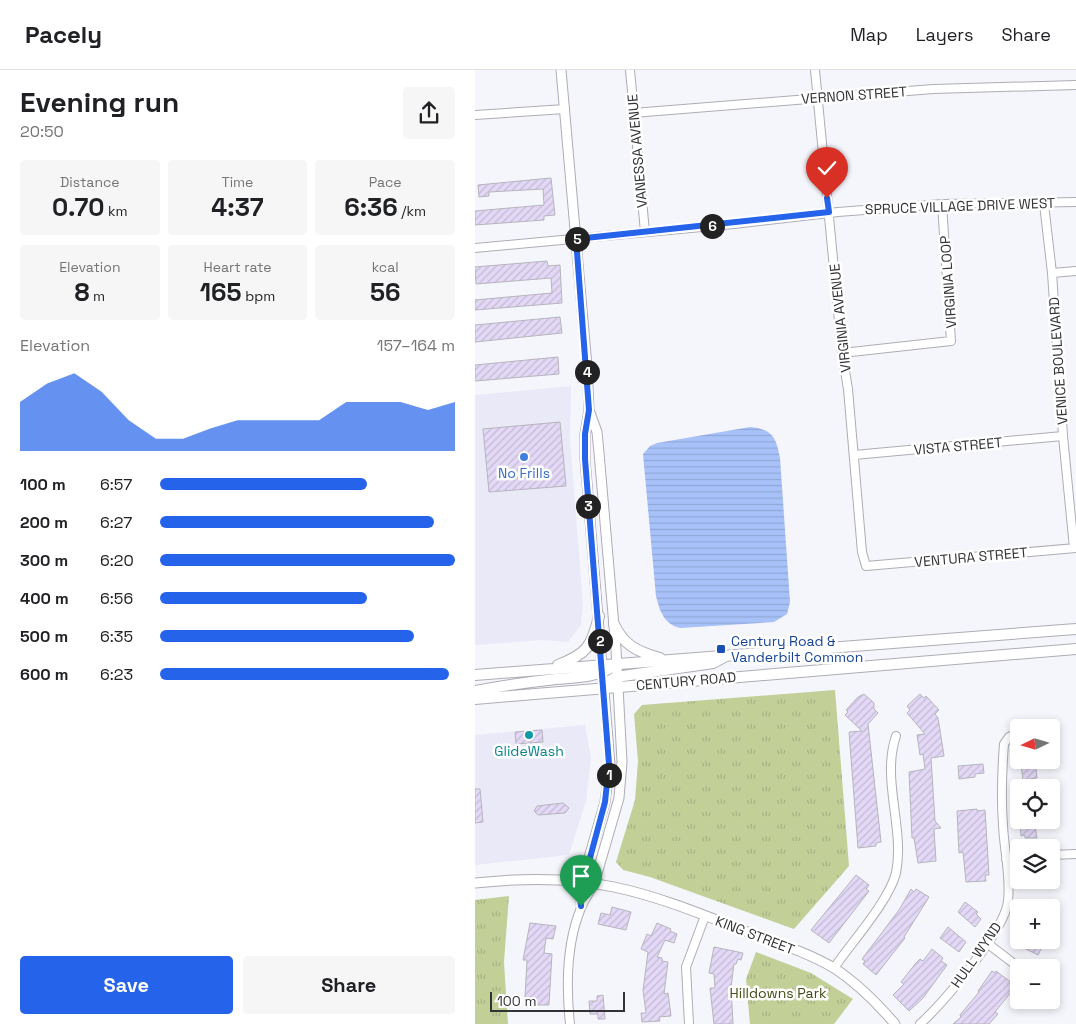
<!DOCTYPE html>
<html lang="en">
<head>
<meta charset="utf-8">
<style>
  body { margin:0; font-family:"Space Grotesk",sans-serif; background:#f6f6f6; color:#202124; height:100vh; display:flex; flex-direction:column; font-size:19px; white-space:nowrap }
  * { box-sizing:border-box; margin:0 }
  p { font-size:16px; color:#757577 }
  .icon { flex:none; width:28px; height:28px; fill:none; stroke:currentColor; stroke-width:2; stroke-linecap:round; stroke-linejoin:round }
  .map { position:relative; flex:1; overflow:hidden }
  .details { display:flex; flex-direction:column; background:#fff; width:475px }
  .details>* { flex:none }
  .needle { width:32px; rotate:265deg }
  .fabs { position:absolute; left:535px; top:649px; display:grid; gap:10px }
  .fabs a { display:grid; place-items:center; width:50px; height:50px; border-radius:5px; background:#fff; box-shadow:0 2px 8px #0003; font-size:25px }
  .scale { position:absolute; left:15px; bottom:12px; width:135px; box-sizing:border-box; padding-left:5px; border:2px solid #333336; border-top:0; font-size:14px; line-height:18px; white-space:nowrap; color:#333336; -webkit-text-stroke:4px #fff; paint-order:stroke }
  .pin { position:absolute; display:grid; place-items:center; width:42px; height:42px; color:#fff; margin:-51px -21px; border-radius:50% 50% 50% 0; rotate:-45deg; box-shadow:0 0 5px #0007 }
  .pin .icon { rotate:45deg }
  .km { position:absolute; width:25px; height:25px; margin:-12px; border-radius:50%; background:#222; color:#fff; font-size:14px; line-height:25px; text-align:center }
  .round { display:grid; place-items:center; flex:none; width:52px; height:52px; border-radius:5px; background:#f6f6f6 }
  .headline { display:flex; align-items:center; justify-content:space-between; height:85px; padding:0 20px }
  h1 { font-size:28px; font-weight:700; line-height:38px }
  .stats { display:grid; grid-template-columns:repeat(3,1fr); gap:8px; height:85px; padding:5px 20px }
  .stats div { display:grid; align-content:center; border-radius:5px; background:#f6f6f6; text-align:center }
  .stats b { font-size:25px; font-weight:700 }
  .stats small { font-size:14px; font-weight:400 }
  .stats p { font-size:14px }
  .chart { height:140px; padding:10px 20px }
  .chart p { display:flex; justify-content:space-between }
  .chart svg { width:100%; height:90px; margin-top:5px; fill:#2563eb; opacity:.7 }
  .primary-button { display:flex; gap:10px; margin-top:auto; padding:10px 20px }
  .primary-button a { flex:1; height:58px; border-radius:5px; background:#2563eb; color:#fff; font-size:20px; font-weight:700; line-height:58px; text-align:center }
  .primary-button a+a { background:#f6f6f6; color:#202124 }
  ul { padding:0 20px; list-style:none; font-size:16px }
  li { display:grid; grid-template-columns:80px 60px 1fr; align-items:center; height:38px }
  li i { height:12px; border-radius:6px; background:#2563eb }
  header { display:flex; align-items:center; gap:30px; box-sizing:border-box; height:70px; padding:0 25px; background:#fff; border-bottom:1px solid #e0e0e0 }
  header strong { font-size:24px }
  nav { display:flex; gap:28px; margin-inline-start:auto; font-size:18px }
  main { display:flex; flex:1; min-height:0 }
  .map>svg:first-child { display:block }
  .built { fill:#eae9f8 }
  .grass { fill:url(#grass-tufts) }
  .water { fill:url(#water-rules) }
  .building { fill:url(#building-hatch); stroke:#b7b5bc }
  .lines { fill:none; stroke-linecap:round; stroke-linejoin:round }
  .minor-casing { stroke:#aeadb5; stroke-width:10 }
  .tertiary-casing { stroke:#aeadb5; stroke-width:11 }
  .secondary-casing { stroke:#aeadb5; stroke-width:12 }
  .minor { stroke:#fff; stroke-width:8 }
  .tertiary { stroke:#fff; stroke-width:9 }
  .secondary { stroke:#fff; stroke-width:10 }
  .route-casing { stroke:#fff; stroke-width:10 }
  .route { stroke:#2563eb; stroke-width:6 }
  .shop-dot { fill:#3f7fe0; stroke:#fff; stroke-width:2 }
  .transit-dot { fill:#1a4fb4; stroke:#fff; stroke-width:2 }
  .culture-dot { fill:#0f9aa8; stroke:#fff; stroke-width:2 }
  .labels { text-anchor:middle; stroke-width:5; stroke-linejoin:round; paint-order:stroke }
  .street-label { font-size:14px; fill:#333336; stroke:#fff }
  .shop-label { font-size:14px; fill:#366cbe; stroke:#fff }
  .transit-label { font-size:14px; fill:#164399; stroke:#fff; text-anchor:start }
  .culture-label { font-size:14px; fill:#0d838f; stroke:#fff }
  .park-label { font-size:14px; fill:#424c13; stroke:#fff }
</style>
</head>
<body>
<header>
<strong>Pacely</strong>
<nav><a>Map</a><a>Layers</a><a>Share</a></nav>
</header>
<main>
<section class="details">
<div class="headline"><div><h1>Evening run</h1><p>20:50</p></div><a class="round"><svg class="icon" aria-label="share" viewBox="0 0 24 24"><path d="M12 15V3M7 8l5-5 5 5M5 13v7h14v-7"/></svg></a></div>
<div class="stats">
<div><p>Distance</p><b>0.70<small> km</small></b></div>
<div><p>Time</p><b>4:37</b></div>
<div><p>Pace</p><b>6:36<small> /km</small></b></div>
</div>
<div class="stats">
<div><p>Elevation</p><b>8<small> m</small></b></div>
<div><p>Heart rate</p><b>165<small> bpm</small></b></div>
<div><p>kcal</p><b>56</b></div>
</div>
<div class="chart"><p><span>Elevation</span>157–164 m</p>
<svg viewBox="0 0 160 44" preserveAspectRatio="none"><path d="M0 44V20L10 11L20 6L30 15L40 29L50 38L60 38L70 33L80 29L90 29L100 29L110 29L120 20L130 20L140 20L150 24L160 20V44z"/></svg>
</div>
<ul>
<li><b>100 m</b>6:57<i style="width:70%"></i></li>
<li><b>200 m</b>6:27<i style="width:93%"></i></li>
<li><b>300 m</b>6:20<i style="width:100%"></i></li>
<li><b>400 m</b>6:56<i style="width:70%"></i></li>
<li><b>500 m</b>6:35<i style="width:86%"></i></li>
<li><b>600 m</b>6:23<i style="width:98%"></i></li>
</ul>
<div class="primary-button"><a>Save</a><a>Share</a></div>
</section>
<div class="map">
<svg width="601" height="954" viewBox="0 0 601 954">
  <defs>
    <pattern id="grass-tufts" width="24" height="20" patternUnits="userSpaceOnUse" patternTransform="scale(1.25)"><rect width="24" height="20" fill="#c2d098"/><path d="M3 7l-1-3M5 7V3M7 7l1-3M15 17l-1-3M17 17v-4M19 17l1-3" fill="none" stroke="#a7b384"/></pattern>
    <pattern id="water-rules" width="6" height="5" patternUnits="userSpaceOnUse" patternTransform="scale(1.25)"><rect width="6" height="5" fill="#a8c2f9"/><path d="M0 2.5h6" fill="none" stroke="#91a7d6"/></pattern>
    <pattern id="building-hatch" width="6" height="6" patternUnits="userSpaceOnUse" patternTransform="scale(1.25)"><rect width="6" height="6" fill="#e3d8f6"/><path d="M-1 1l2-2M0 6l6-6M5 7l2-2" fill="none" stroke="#c3bad4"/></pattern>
  </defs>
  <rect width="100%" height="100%" fill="#f5f5fc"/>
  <!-- built -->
  <path class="built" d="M96,316L95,369L108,534L106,555L93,572L67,570L0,575V325Z
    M110,655L116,688L111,731L94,785L0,795V665Z"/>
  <!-- grass -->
  <path class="grass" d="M360,620L374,796L319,859L175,807L148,800L141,792L160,730L163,691L159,644L167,635Z
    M34,826L29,892L33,954H0V830Z
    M281,882L336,903L378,929L359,954H275L271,909Z"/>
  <!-- water -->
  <path class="water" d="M275,357C298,359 301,368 305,388L315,532L312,544L299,552L205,558C189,554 185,542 181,526L168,384L175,376L182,373Z"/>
  <!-- building -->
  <path class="building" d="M76,108L80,145L69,146V150L0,155V141L69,135L68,119L14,122V126L4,127L3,115Z
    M72,191L73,196L85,195L87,233L0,240V230L77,223L76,208L1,214L0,197Z
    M85,247L87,263L0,272V255Z
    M83,287L84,304L0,311V295Z
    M85,352L91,416L14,422L8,359Z
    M389,624L399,633V639L403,643L393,654L406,772L401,773V776L383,778L374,662L387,661L370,645L373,642L371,640L383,627Z
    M445,624L449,628L451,626L464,640L460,644L463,648L469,686L456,688L460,751L466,758L459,759L461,791L443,793L439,768H437L434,702L450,699L448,684L445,685L442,665L450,664L432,643L435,640L432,636Z
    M67,660L68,672L41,674L40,662Z
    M549,690H560L562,708L548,710L546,695H549Z
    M508,694L509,703L500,704V707L484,709L483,696Z
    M0,719H5L8,752L0,753Z
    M88,733L94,738L90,743L63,745L59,741L62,736Z
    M502,739V741L510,740L514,805H510L511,811L491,812L488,782L484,783L482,741Z
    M545,750H559L562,768H550V765L546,766Z
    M381,805L394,815L391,819L394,821L354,873L336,860Z
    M436,819L439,822L441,819L454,827L429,867L430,868L401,905L388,894L390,891L387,889L424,840Z
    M490,832L503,842L501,844L506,849L500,857L483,842Z
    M137,837L156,842L151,860L123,854L126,843L135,845Z
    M55,853L81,856L78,869L71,868L69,883L77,884L74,935H52V927H50L52,890H48Z
    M182,853L196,859L195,861L202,864L199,873L190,870L182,887L187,888V891L193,892L189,924L193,923L196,946L184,947L185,951L167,952L166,943H171L168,920L173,882L166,879L172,864L176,866Z
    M473,857L491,872L484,882L465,868Z
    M548,870H564L569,873L563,885L549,878Z
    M239,877L268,883L266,890L263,889L261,894H259L256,917L258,954H239L235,918H240L239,904L234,903Z
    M457,879L468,888L466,891L472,895L448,928L434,941L418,925L429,914L426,912L441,893L445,889L448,891Z
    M517,901L520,903L521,901L541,916L520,942L523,944L514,954H478L486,947L485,945L504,922L503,921Z
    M128,925L130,949H123V944H115L114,931H122V926Z"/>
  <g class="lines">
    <defs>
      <path id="minor" d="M155,0L170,162
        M340,0L367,283L373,319L387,482L391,496L601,478
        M158,43L458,19L601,15
        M0,45L90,39
        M569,134L577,203L588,366L599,478
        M0,178L259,154L363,142L467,134L601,132
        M577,203L601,201
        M367,283L476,271L467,134
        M379,385L588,366
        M576,660H579
        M576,785L601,784
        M531,789L544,788
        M106,837L105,825L107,812
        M512,873L538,893L548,898
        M359,898C376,873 414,831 421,803C430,758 406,710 421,666
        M576,902H579
        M95,954C91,916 91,874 106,838C109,830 115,822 119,814
        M214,954L211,897L230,846
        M445,954C467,934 530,861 533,831C536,806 529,780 528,755C526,728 527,700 529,674L534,667L544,662"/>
      <path id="tertiary" d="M86,0L112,296L114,340L110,364V389L135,694L130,732L107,812
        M114,340L122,362L124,383L141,579L147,692L144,728L119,814
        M0,813C46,808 94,807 139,817C182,826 224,843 265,859C296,871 330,881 359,898C382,913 402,933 420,954"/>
      <path id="secondary" d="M139,554C148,575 163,582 185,588
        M83,595C112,584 117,576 124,546
        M0,605L601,559
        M129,618L134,611L141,607L238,593L251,586
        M0,621C26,616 54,612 81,609C103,607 121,608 140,595
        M0,629L601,579"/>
    </defs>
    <!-- minor casing -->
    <use href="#minor" class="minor-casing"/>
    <!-- tertiary casing -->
    <use href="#tertiary" class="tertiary-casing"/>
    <!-- secondary casing -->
    <use href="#secondary" class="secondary-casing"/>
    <!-- minor -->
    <use href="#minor" class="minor"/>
    <!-- tertiary -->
    <use href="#tertiary" class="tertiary"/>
    <!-- secondary -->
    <use href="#secondary" class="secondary"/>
  </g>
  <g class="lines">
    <defs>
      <path id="route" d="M106,836L105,825L130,732L134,694L110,389V364L114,340L101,169L354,142L352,128"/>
    </defs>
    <!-- route casing -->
    <use href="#route" class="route-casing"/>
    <!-- route -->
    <use href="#route" class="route"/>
  </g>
  <!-- markers -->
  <circle class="shop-dot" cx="49" cy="387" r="5"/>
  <rect class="transit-dot" x="241" y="574" width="10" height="10" rx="2.5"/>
  <circle class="culture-dot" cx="54" cy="665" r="5"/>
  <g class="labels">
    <!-- street labels -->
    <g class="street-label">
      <text transform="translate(379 25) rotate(-4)" y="5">VERNON STREET</text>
      <text transform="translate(162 81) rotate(-95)" y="5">VANESSA AVENUE</text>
      <text transform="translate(485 136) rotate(-2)" y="5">SPRUCE VILLAGE DRIVE WEST</text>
      <text transform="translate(473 212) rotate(-94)" y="5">VIRGINIA LOOP</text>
      <text transform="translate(365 248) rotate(-96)" y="5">VIRGINIA AVENUE</text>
      <text transform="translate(583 291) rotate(-94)" y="5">VENICE BOULEVARD</text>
      <text transform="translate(483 376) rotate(-5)" y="5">VISTA STREET</text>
      <text transform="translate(496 487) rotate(-5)" y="5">VENTURA STREET</text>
      <text transform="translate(211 611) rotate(-5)" y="5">CENTURY ROAD</text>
      <text transform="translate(280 865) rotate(21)" y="5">KING STREET</text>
      <text transform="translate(501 885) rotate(-55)" y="5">HULL WYND</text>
    </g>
    <!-- shop labels -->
    <g class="shop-label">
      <text x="49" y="408">No Frills</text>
    </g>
    <!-- transit labels -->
    <g class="transit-label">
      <text x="256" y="576">Century Road &amp;<tspan x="256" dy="16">Vanderbilt Common</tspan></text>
    </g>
    <!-- culture labels -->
    <g class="culture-label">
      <text x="54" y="686">GlideWash</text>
    </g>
    <!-- park labels -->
    <g class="park-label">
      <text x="303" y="928">Hilldowns Park</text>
    </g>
  </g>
</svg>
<div class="fabs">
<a><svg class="needle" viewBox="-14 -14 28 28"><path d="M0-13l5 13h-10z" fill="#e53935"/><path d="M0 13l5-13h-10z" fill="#757577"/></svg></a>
<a><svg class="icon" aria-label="locate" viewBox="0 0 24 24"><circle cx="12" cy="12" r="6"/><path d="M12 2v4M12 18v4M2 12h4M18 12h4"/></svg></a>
<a><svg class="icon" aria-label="layers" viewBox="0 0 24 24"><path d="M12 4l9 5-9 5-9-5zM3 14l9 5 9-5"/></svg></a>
<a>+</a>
<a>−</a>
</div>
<div class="scale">100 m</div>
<div class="pin" style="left:106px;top:836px;background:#1e9e55"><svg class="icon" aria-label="arrive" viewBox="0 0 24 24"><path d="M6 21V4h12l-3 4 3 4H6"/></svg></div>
<div class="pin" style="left:352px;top:128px;background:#d93025"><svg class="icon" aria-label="check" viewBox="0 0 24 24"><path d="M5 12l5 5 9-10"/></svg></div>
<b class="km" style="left:134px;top:705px">1</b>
<b class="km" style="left:125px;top:571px">2</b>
<b class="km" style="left:113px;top:436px">3</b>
<b class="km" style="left:112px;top:302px">4</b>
<b class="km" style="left:102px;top:169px">5</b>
<b class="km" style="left:237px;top:156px">6</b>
</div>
</main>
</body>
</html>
